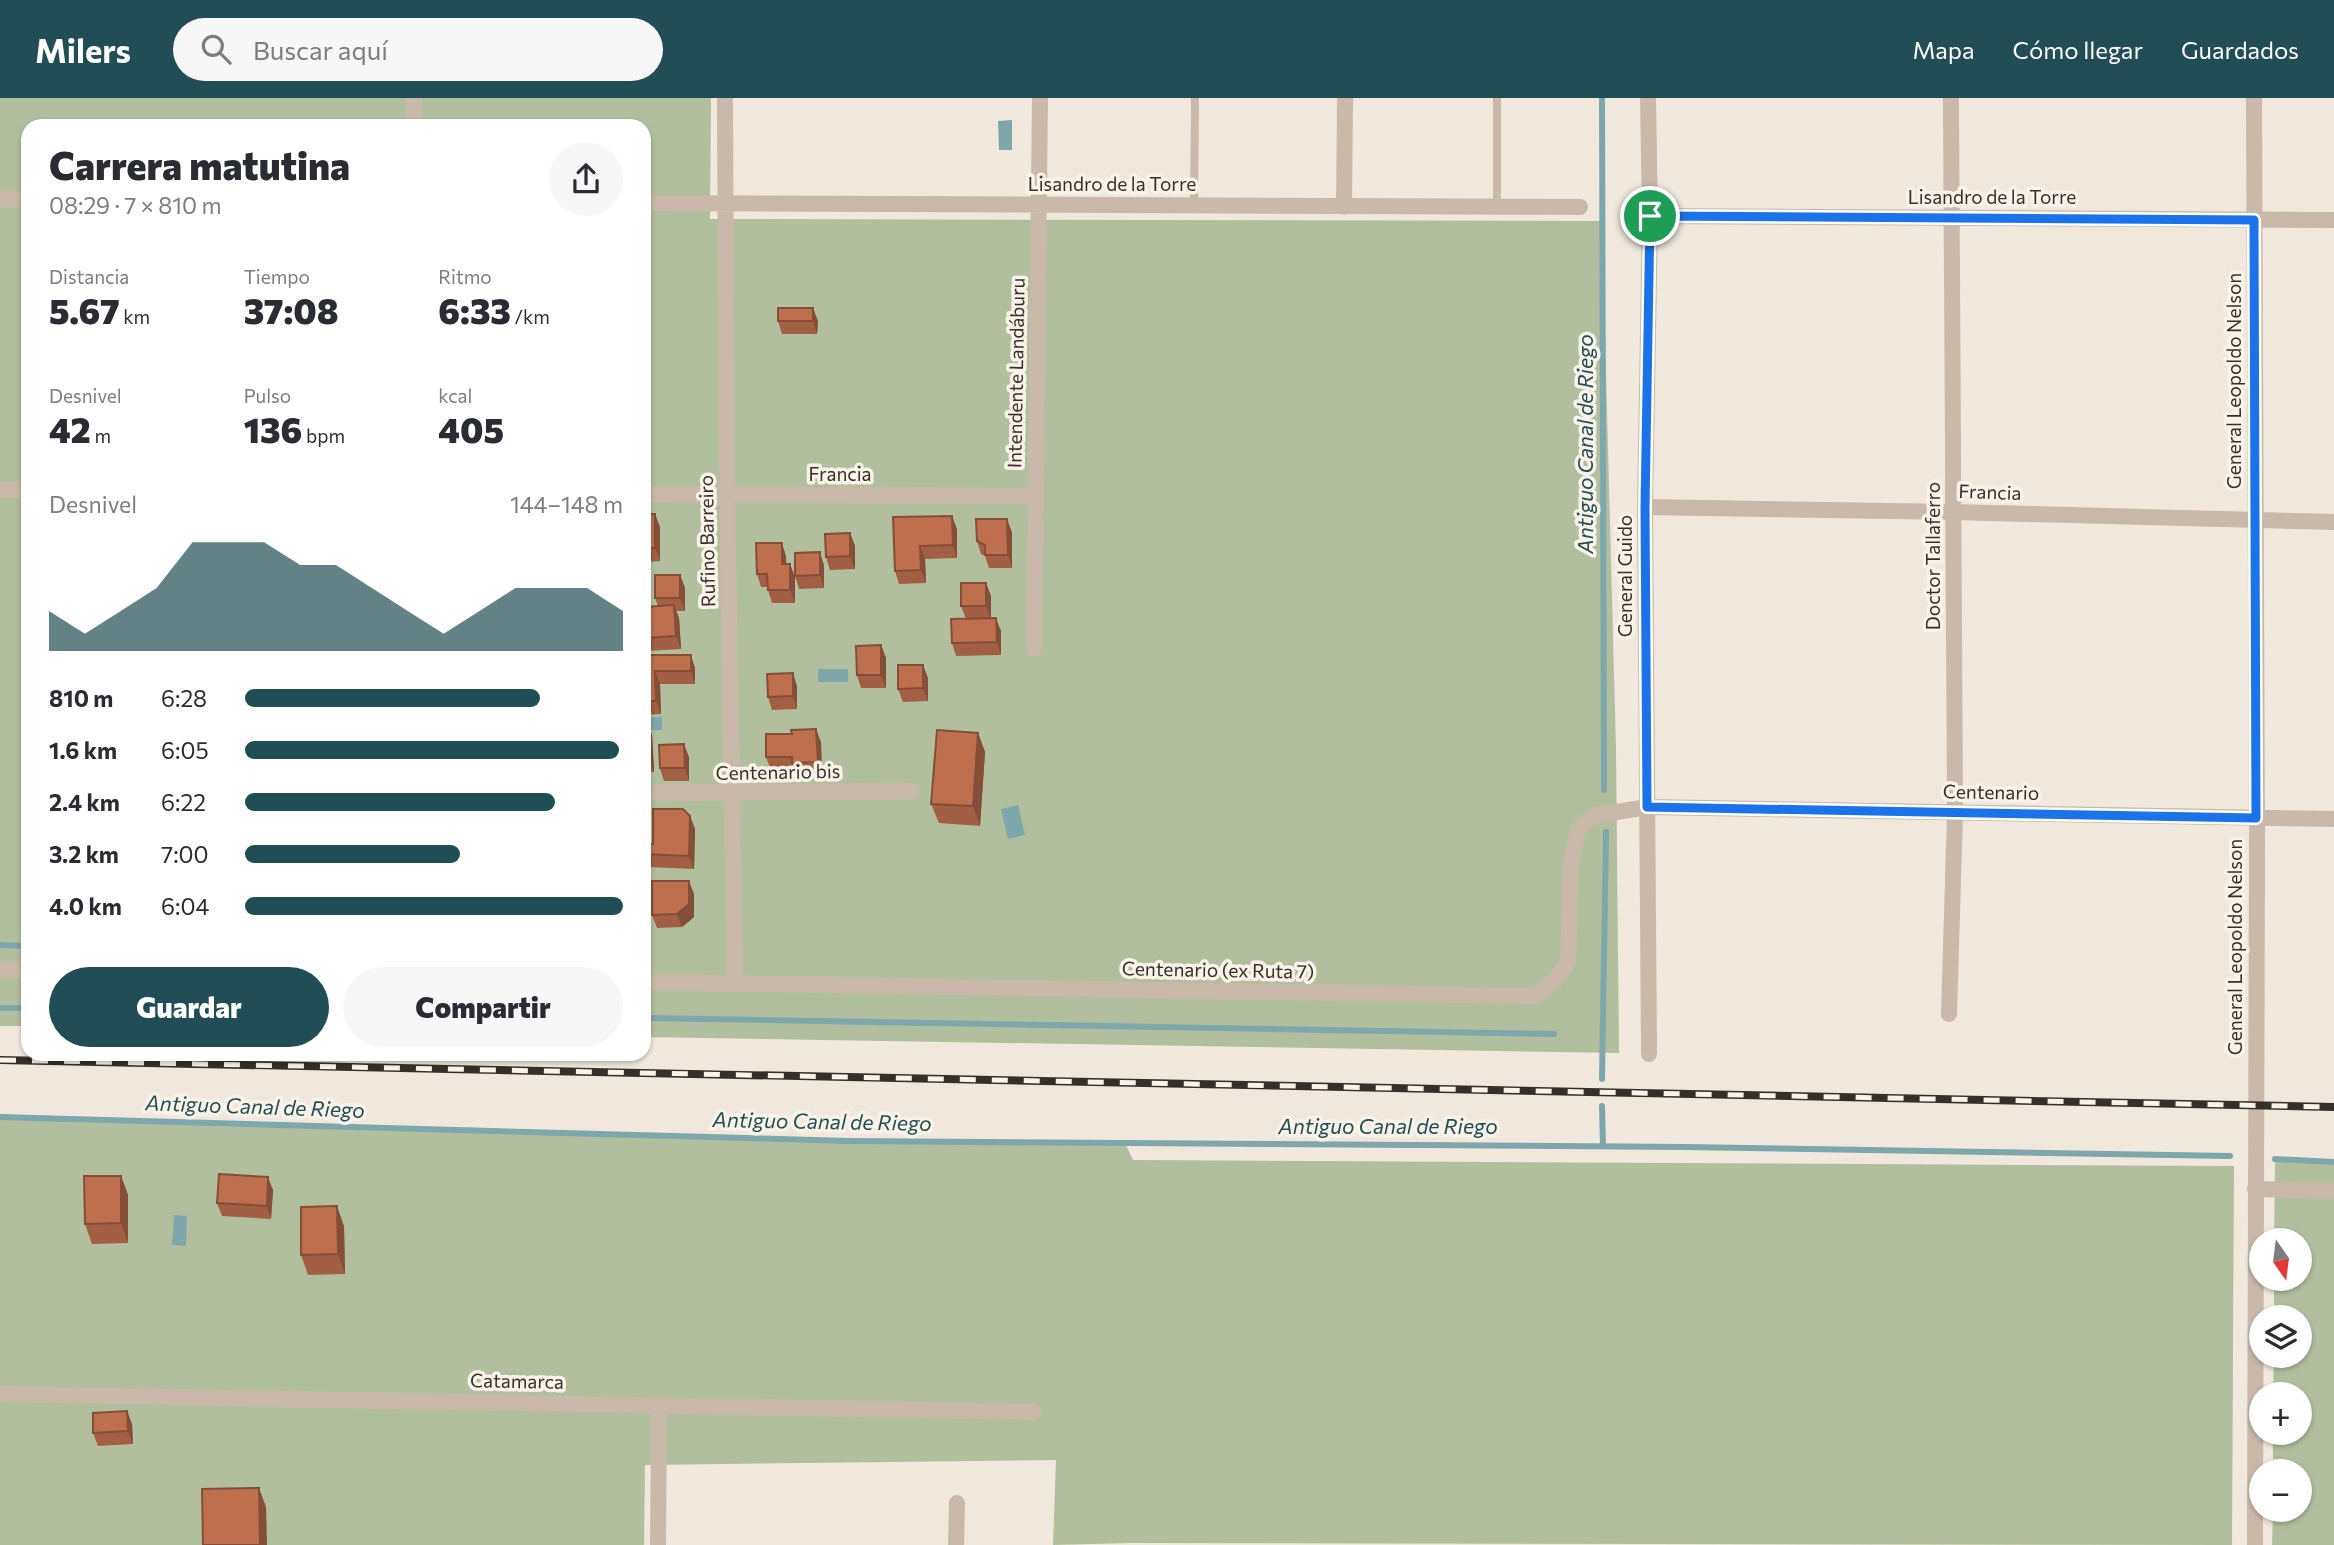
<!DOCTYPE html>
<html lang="es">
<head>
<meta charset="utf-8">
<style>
  body { margin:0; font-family:Commissioner,sans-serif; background:#f7f7f7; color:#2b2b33; height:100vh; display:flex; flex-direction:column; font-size:26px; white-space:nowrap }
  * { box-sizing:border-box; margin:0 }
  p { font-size:23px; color:#7c7c81 }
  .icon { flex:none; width:38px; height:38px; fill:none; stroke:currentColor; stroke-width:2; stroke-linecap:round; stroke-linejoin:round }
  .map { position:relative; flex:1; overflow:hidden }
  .drawer { position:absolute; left:21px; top:21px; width:630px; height:942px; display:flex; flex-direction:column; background:#fff; border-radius:21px; box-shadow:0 2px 5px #0004 }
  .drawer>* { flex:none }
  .needle { width:46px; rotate:166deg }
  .fabs { position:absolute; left:2249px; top:1130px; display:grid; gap:14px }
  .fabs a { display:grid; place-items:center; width:63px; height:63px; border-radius:50%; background:#fff; box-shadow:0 2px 5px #0004; font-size:35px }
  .pin { position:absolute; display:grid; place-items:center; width:60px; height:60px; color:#fff; margin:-30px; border:4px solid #fff; border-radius:50%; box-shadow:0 2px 7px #0007 }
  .round { display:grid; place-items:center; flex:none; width:74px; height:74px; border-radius:37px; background:#f7f7f7 }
  .head { display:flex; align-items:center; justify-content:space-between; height:119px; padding:0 28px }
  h1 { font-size:38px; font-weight:800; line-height:52px }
  .metrics { display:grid; grid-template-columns:repeat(3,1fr); gap:10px; height:119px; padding:7px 28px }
  .metrics div { display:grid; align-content:center }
  .metrics b { font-size:35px; font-weight:800 }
  .metrics small { font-size:19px; font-weight:400 }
  .metrics p { font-size:19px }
  .chart { height:196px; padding:14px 28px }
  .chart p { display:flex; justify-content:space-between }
  .chart svg { width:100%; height:126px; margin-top:7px; fill:#214e54; opacity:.7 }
  .button { display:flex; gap:14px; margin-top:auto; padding:14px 28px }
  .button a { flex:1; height:80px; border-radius:42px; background:#214e54; color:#fff; font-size:28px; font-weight:800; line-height:80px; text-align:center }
  .button a+a { background:#f7f7f7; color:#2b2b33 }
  ul { padding:0 28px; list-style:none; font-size:23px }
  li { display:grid; grid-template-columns:112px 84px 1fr; align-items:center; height:52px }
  li i { height:18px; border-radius:9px; background:#214e54 }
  header { display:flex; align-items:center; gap:42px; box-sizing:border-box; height:98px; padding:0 35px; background:#214e54; color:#fff }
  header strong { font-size:33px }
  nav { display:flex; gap:38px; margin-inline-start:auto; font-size:24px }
  .search { width:490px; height:63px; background:#f7f7f7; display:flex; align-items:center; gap:18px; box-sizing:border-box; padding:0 24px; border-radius:38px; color:#7c7c81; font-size:26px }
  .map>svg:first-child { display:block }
  .green { fill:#b2bf9e }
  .water { fill:#7ea7ac }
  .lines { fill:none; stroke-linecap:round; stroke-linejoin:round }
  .stream { stroke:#7ea7ac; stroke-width:6 }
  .lane { stroke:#c8b9aa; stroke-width:8 }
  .street { stroke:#c8b9aa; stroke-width:16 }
  .rail-casing { stroke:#362e29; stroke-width:8 }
  .rail { stroke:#f8f2e9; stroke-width:5; stroke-dasharray:16; stroke-linecap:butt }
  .wall { fill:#a35f43 }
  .shaded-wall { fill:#844e37 }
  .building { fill:#bd6f4e; stroke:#844e37; stroke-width:2 }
  .route-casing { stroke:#fff; stroke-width:14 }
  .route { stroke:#1a73e8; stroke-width:9 }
  .labels { text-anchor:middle; stroke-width:7; stroke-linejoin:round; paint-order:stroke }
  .street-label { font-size:19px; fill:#362e29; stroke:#f8f2e9 }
  .water-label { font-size:21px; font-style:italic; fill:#214e54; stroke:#f8f2e9 }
</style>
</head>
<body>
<header>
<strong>Milers</strong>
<div class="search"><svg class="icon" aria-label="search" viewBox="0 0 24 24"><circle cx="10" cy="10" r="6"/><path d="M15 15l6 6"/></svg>Buscar aquí</div>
<nav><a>Mapa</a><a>Cómo llegar</a><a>Guardados</a></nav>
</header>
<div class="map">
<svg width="2334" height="1447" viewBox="0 0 2334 1447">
  <rect width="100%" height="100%" fill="#f0e8dd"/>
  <!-- green -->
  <path class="green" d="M0,0H711L710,121L1602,123L1616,651L1619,955L644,939V28H28V928H0Z
    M0,1019L848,1043L1125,1045L1133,1062L2234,1068L2232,1447L1130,1445L1053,1447L1056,1362L645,1367L644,1447H0Z
    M2275,1061L2334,1064V1447H2272L2273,1412H2300V1374H2273V1335H2300V1297H2273L2274,1258H2300V1220H2274V1181H2300V1143H2274Z"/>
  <!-- water -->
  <path class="water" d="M1012,22V52H999L998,23Z
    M818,571H848V584H818Z
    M644,619H662V632H644Z
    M1018,707L1025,737L1008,741L1001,711Z
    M174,1117L187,1118L186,1148L172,1147Z"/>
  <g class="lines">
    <!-- stream -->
    <path class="stream" d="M1602,0L1604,692
      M0,847L28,848
      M0,910H28
      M644,920L1554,936
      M1602,981L1606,734
      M1602,1008L1603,1048
      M0,1019L848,1043L1684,1049L2230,1058
      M2275,1061L2334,1064"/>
    <!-- lane -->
    <path class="lane" d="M1497,0V109
      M1194,107L1195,0"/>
    <!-- street -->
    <path class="street" d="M725,0L727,397L735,885
      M1648,0L1650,118L1645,409L1649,956
      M2254,0L2257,745L2255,1447
      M414,28V0
      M0,101H28
      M644,105L1580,109
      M1344,109L1345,0
      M1650,118L2334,122
      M0,392H28
      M644,396L1035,398
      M1645,409L1953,414L2334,424
      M1034,551L1040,0
      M644,695L912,693
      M0,871L28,872
      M644,884L1533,898C1550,891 1560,878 1568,863L1571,765L1578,732L1592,718L1647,709L2334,721
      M1949,916L1955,715L1951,0
      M2255,1091L2334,1093
      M0,1296L1034,1314
      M658,1447L659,1306
      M956,1447L957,1405"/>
    <defs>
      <path id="rail" d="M0,962L2334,1009"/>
    </defs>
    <!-- rail casing -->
    <use href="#rail" class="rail-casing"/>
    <!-- rail -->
    <use href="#rail" class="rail"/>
  </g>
  <!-- wall -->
  <path class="wall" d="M778,223H818L817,236H782Z
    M644,416L660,429V463L648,464L644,452Z
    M893,419L957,431V460L925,461L926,485L899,486L895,473Z
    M1012,434V470H989L985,458L981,456L977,443Z
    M850,435L855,448V471L830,472L826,459Z
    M786,458V466L795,479V505H772L768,492V489H761L757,476Z
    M824,467V490L799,491L795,478Z
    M680,477L685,490V513H676L679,520L681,551L648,553L644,541V509L658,508L655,500Z
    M986,485L991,498V521L1001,533V557L956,558L952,545L966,521L961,508Z
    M881,547L886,560V590H861L857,577Z
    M644,557L695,570V586H660L661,616L644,617Z
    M928,580V603L903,604L898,591Z
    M797,588V611L772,612L768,599Z
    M644,624H647L652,637L654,674H644Z
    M978,635L985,654L980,728L939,725L931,706Z
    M821,644L822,677L797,678L795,672H771L766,659Z
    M689,659V683H664L660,670Z
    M690,718L695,731L694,771L648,769L644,757V746H653Z
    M694,796V819L682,829L657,830L652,817Z
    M121,1078L128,1097V1145L92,1146L85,1126Z
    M273,1092L271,1121L222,1118L217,1105Z
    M344,1128L345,1176L308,1177L301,1157Z
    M132,1326L133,1346L98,1348L93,1335Z"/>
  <!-- shaded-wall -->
  <path class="shaded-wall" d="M813,210L818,223L817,236L813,223Z
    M655,416L660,429V463L655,450Z
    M952,418L957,431V460L953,447Z
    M1007,421L1012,434V470L1008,457Z
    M850,435L855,448V471L850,458Z
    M782,445L786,458L787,479L782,466Z
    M920,448L925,461L926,485L921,472Z
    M820,454L824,467V490L820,477Z
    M790,466L795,479V505L790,492Z
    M680,477L685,490V513L680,500Z
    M986,485L991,498V521L986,508Z
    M674,507L679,520L681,551L676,538Z
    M996,520L1001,533V557L997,544Z
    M881,547L886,560V590L881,577Z
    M691,557L695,570V586L691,573Z
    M923,567L928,580V603L923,590Z
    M655,573L660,586L661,616L656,603Z
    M793,575L797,588V611L793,598Z
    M647,624L652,637L654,674L649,661Z
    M816,631L821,644L822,677L818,664Z
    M978,635L985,654L980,728L973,708Z
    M684,646L689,659V683L685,670Z
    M690,718L695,731L694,771L689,758Z
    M689,783L694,796V819L682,829L677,816Z
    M121,1078L128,1097V1145L121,1125Z
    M268,1079L273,1092L271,1121L267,1108Z
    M337,1108L344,1128L345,1176L338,1156Z
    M127,1313L132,1326L133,1346L128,1333Z
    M259,1390L266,1409L267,1447H260Z"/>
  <!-- building -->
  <path class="building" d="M778,210H813V223H778Z
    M644,416H655V450H644Z
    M952,418L953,447L920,448L921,472L895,473L893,419Z
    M976,421H1007L1008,457H985V447L977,443Z
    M850,435V458L826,459L825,436Z
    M756,445H782V466H790V492H768L767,476H757Z
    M820,454V477L795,478V455Z
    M655,477H680V500H655Z
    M961,485H986V508H961Z
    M674,507L676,538L644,540V509Z
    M996,520L997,544L952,545L951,521Z
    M881,547V577H857L856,548Z
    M644,557H691V573H655L656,603H644Z
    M898,567H923V590L898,591Z
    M793,575V598L768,599L767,576Z
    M644,624H647L649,661H644Z
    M816,631L818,664L792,665V659H766V636H792L791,632Z
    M937,632L978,635L973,708L931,706Z
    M684,646L685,670H660L659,647Z
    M653,711H683L690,718L689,758L644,756V746H653Z
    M652,783H689V806L677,816L652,817Z
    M219,1076L268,1079L267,1108L217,1105Z
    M84,1078H121V1125L85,1126Z
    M337,1108L338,1156L301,1157V1109Z
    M127,1313L128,1333L93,1335V1315Z
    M259,1390L260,1447H203L202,1391Z"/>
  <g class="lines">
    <defs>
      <path id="route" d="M1650,118L2254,122L2256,720L1647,709L1645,409Z"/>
    </defs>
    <!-- route casing -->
    <use href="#route" class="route-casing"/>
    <!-- route -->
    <use href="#route" class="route"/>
  </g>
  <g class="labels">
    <!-- street labels -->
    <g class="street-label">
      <text x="1112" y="93">Lisandro de la Torre</text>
      <text x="1992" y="106">Lisandro de la Torre</text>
      <text transform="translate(1016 275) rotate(-89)" y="7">Intendente Landáburu</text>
      <text transform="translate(2234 283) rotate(-90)" y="7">General Leopoldo Nelson</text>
      <text x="840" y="383">Francia</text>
      <text transform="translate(1990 394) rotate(2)" y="7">Francia</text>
      <text transform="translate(707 443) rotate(-91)" y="7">Rufino Barreiro</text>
      <text transform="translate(1933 458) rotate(-90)" y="7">Doctor Tallaferro</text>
      <text transform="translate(1625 478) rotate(-90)" y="7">General Guido</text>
      <text transform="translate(778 674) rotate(-1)" y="7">Centenario bis</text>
      <text transform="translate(1991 694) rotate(1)" y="7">Centenario</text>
      <text transform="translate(2235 849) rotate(-90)" y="7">General Leopoldo Nelson</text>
      <text transform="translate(1218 872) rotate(1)" y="7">Centenario (ex Ruta 7)</text>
      <text transform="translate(517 1283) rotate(1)" y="7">Catamarca</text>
    </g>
    <!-- water labels -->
    <g class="water-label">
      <text transform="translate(1586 346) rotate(-90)" y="7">Antiguo Canal de Riego</text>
      <text transform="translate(255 1009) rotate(2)" y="7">Antiguo Canal de Riego</text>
      <text transform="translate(822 1024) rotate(1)" y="7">Antiguo Canal de Riego</text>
      <text x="1388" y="1036">Antiguo Canal de Riego</text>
    </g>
  </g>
</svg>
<div class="fabs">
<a><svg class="needle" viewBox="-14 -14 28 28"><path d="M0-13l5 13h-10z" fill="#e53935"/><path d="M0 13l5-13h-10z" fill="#7c7c81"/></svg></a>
<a><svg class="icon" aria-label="layers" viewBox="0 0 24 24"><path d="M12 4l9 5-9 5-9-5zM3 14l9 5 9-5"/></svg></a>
<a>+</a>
<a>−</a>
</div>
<div class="pin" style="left:1650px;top:118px;background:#1e9e55"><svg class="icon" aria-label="arrive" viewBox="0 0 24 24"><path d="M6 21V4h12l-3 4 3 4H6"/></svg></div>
<section class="drawer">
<div class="head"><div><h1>Carrera matutina</h1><p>08:29 · 7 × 810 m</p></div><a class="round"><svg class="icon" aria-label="share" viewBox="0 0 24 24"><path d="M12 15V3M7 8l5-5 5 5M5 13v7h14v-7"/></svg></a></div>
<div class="metrics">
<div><p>Distancia</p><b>5.67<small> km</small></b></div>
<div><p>Tiempo</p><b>37:08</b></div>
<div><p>Ritmo</p><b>6:33<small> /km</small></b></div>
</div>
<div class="metrics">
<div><p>Desnivel</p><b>42<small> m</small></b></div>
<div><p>Pulso</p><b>136<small> bpm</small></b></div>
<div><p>kcal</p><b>405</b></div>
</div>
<div class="chart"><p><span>Desnivel</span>144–148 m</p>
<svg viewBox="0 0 160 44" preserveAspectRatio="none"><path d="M0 44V30L10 38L20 30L30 22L40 6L50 6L60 6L70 14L80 14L90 22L100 30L110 38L120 30L130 22L140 22L150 22L160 30V44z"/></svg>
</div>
<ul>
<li><b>810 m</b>6:28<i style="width:78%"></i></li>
<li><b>1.6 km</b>6:05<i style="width:99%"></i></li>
<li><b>2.4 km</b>6:22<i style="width:82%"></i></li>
<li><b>3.2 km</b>7:00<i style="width:57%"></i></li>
<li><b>4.0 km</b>6:04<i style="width:100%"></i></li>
</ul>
<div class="button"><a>Guardar</a><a>Compartir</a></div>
</section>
</div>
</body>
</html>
